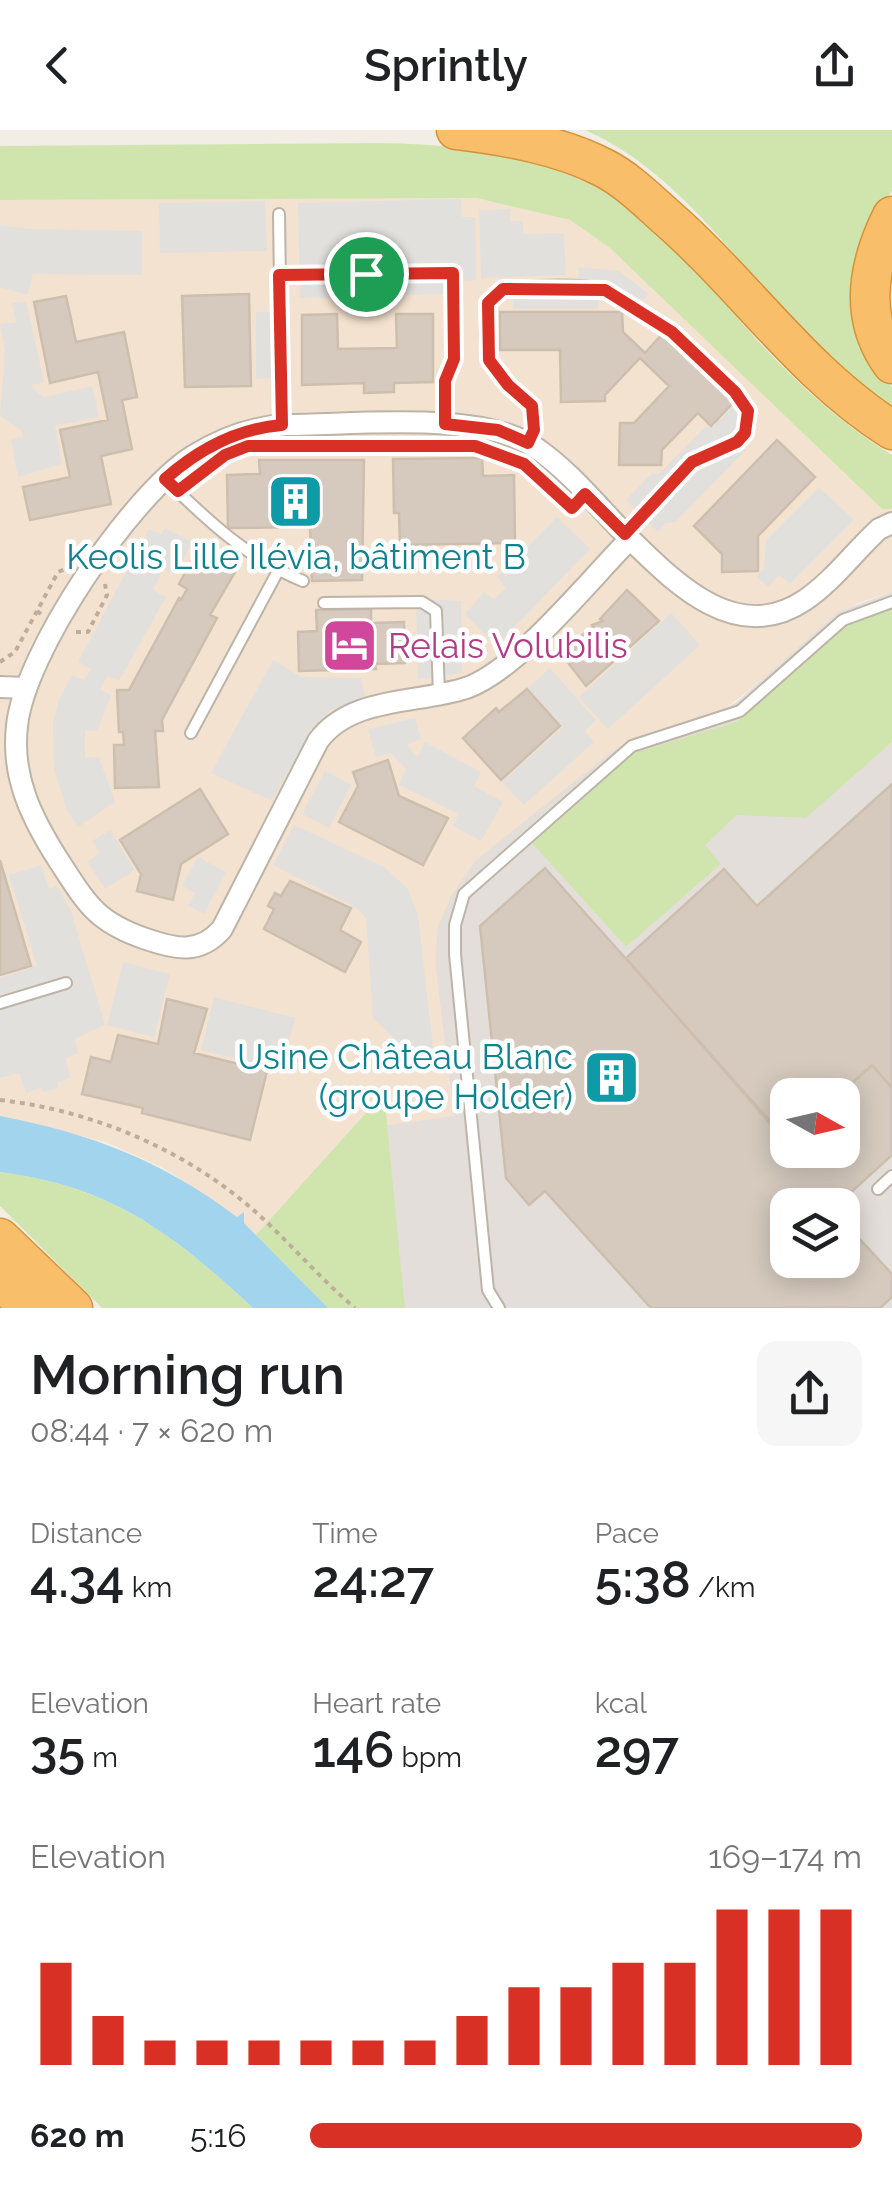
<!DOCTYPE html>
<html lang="en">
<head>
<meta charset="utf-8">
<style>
  body { margin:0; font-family:Raleway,sans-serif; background:#f6f6f6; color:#202124; height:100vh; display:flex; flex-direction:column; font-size:38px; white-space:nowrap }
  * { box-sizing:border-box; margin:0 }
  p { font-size:32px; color:#757577 }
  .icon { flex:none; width:55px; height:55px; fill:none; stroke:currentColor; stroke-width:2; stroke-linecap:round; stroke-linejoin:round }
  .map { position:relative; height:1178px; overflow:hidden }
  .side { display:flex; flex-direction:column; background:#fff; flex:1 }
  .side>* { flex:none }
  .needle { width:65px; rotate:98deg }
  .fabs { position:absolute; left:770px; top:948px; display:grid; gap:20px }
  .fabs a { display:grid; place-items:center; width:90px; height:90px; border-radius:20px; background:#fff; box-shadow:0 5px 25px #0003; font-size:50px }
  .pin { position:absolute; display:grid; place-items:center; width:85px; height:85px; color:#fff; margin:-42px; border:5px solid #fff; border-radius:50%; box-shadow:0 2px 10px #0007 }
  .round { display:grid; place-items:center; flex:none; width:105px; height:105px; border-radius:20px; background:#f6f6f6 }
  .head { display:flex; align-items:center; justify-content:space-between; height:170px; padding:0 30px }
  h1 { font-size:55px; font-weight:600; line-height:75px }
  .stats { display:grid; grid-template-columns:repeat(3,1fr); gap:15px; height:170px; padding:10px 30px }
  .stats div { display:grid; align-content:center }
  .stats b { font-size:50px; font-weight:600 }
  .stats small { font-size:28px; font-weight:400 }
  .stats p { font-size:28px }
  .chart { height:280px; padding:20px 30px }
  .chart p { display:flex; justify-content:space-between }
  .chart svg { width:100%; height:180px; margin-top:10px; stroke:#d93025; stroke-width:6 }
  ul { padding:0 30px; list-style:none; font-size:32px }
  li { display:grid; grid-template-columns:160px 120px 1fr; align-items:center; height:75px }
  li i { height:25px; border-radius:12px; background:#d93025 }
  header { display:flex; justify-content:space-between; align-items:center; height:130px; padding:0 30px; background:#fff; font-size:45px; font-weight:600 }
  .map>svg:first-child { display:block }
  .commercial { fill:#f3e2d0 }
  .industrial { fill:#e4deda; fill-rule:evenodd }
  .green { fill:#d0e5ae }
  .parking { fill:#e2e0dd }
  .water { fill:#a2d4ed }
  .building { fill:#d6cabe; stroke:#cdbfae; stroke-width:2.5 }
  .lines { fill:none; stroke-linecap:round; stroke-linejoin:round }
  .lane-casing { stroke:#bdb4a8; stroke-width:14 }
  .street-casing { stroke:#bdb4a8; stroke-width:24 }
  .highway-casing { stroke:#d79239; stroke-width:41 }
  .path { stroke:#beae99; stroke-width:4; stroke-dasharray:5 5; stroke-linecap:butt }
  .lane { stroke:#fff; stroke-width:10 }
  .street { stroke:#fff; stroke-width:20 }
  .highway { stroke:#f8be69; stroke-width:38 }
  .route-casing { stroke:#fff; stroke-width:20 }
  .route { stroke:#d93025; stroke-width:12 }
  .labels { text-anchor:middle; stroke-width:9; stroke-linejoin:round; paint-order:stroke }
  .culture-label { font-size:35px; fill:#0d838f; stroke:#fff }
  .hotel-label { font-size:35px; fill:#b23c85; stroke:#fff; text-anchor:start }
</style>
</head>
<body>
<header><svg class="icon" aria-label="back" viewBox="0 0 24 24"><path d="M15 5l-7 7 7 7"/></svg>Sprintly<svg class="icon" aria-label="share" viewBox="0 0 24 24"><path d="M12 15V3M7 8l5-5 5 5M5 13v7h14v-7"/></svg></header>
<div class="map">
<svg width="892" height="1178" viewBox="0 0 892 1178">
  <rect width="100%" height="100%" fill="#f2ede5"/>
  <!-- commercial -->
  <path class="commercial" d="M476,68L570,90L610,117L882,379H892V462L857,473L720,583L634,609L614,620L449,952L454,986L387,996L383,964L256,1105L243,1093L245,1082L237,1087L162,1037L106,1012L0,986V70Z"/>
  <!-- industrial -->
  <path class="industrial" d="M892,462V1178H328L256,1105L384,963L387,995L454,986L435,831L438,797L451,766L475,731L614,620L634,609L720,583L738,571L838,482ZM788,965H842V1020H788ZM788,1075H842V1130H788Z"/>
  <!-- green -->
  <path class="green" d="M585,0H892V61L869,92L884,250L892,257V279C866,259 836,240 814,216C744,142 681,42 585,0Z
    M382,13C439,14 548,22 597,51C657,87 703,150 749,201C791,248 838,292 892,325V379H882L610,118L570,90L476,68L0,70V16Z
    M892,478V612L806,688L737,685L705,715L721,734L626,817L532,713L631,624L736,592L844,495Z
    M384,963L405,1178H328L256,1105Z
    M0,1042C112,1056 174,1105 253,1178H102L0,1076Z"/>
  <!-- parking -->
  <path class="parking" d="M461,69L462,87H475L476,150L462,151V164L392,165V153H362L361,167L300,168L298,73Z
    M265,71L267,121L160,123L159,73Z
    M510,79V91H522L524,104L564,103L566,145L481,148L479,80Z
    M0,95L31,99L142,101V145L33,144L27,165L0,157Z
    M579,137L619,141L649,164L627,184L617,174L599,165L598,179H513V151L578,150Z
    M26,172L44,252L32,255L35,261L45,267L92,256L99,287L55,296L62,334L18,347L11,309L23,307L21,300L0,286L5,220L0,194L16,192L12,173Z
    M256,182H270L271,248L256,249Z
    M732,278L753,301L745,321L675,392L666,393L658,402L626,370L653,342L658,345L706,296L710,299Z
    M819,357L854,390L790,454L779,445L768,457L756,446L764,439L766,410Z
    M557,387L590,419L496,516L465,484L484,462L494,469L506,458L497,447Z
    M165,398L192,412L175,445L164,439L153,460L166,467L119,551L107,546L100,559L111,565L97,601L85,600V628L99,627L115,672L78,697L67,680L54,639L53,592L59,570L72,545L84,550L91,539L78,532L149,399L161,404Z
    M416,469L461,471L462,543L418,549Z
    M671,483L700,515L608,599L579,567Z
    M273,530L301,547L361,548L365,566L331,580L311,599L272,671L211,643Z
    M550,538L596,590L585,601L594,612L524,675L502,652L563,597L528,558Z
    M415,588L421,609L407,615L414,624L418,626L425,612L481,642L474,656L503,672L481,711L453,696L458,684L399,655L406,639L391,623L376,627L368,599Z
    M325,641L351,655L329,698L302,684Z
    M294,695L384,737L407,758L418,784L435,936L421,934L373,888L366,788L358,779L273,735Z
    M110,700L135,740L105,759L87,731L100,723L92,711Z
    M198,727L226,742L204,784L188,776L195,763L182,756Z
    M41,735L49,759L57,756L71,781L105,895L75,909L78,923L66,928L70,948L58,952V958L43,962L40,958L26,963L19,943L0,948V848L37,836L9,745Z
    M123,832L170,844L154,907L107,895Z
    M214,867L295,888L281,941L201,920Z"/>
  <!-- water -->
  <path class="water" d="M0,986C92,1004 161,1030 237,1087L244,1082V1093L328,1178H253C173,1104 112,1056 0,1042Z"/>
  <!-- building -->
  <path class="building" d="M249,164L251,256L185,257L182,166Z
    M66,166L76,212L124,202L137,267L122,270L132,319L101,326L111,374L30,390L23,357L70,347L60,300L108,290L98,242L50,253L34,172Z
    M500,182H622L623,202L645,223L663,203L734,272L711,296L698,283L662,320L661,335H619L620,293H634L669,256L640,228L605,265V271L561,272L560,220H500Z
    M337,184L338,219L397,218L396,184H433V252L394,253V262L364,263V253L302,255V185Z
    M777,310L815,347L758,406V441L722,442V424L694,396Z
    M482,328L483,346L514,345L515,413L400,415L399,383H394L393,329Z
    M259,330H364L362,450L312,451L310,397L228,398L227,345L260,344Z
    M199,417L238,437L210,485L217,488L162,590L163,601H155L159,657L115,658L114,615H124L123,602H119L117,560H129L179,468L181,470L187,459L179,454Z
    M627,460L659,491L586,556L559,521L573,508L575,511L591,498L595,499L592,495L603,491L600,489Z
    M371,479V493L404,492L405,533L375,534L376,539L299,541L298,502L317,501L316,480Z
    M527,559L560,596L501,650L463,608L496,578L499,582Z
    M388,630L399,666L448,688L423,735L339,692L358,656L353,642Z
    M892,654V958L872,935L839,965H788L786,1012L626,828L724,739L757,776Z
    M200,659L228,704L181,734L173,770L137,761L141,744L120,710Z
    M0,730L31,836L0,845Z
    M545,738L788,1011V1020H842V965H839L872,935L892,958V1025L837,1075H788V1130H842V1090L892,1144V1167L880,1178H651L545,1061L529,1075L506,1048L480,796Z
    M290,751L351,778L340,800L361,812L345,842L264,799L274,779L268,776L275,763L281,766Z
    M167,869L207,879L194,923L267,941L250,1010L142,983L143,978L82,964L91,927L111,932L118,905L158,914Z"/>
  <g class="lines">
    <defs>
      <path id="lane" d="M279,84L282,295
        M279,145L453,143L454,229L445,251V293
        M528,313L534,300L532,277C522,263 507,256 496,242C482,222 482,184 495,163C514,154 588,153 608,161C639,174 755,259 748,294C742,321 712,318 694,331C669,349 647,381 626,404
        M165,349C207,390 248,429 303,451
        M324,473L422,472L436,481L439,564
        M191,603L278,441
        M0,873L66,853
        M878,1059L892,1046
        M499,1178L488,1160L455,824V795L464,764L632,616L740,581L843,490L892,472"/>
      <path id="street" d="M286,295C354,295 481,280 536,318C571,342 600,379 630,409C590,449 517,541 466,558C417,574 351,566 318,611L222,799C199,825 175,819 146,809C96,792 87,774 59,731C32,689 11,647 17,596C24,523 131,365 193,326C222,308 252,297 286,295Z
        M630,409C676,454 737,516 805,470C833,451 854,422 879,399L892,393
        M0,557L26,558"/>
      <path id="highway" d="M456,0C505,6 560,15 604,38C627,50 645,68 664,85C744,154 802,243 892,300
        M892,86C868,134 858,187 892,234
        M0,1108L73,1178
        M0,1150L29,1178"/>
    </defs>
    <!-- lane casing -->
    <use href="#lane" class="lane-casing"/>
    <!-- street casing -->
    <use href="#street" class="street-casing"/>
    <!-- highway casing -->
    <use href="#highway" class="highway-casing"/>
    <!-- path -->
    <path class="path" d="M346,315L442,316
      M41,484L37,481L58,442L68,438
      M76,502H88L107,465L105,454
      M0,532L15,522L37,481
      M0,970C90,980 181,1018 250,1077C287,1109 318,1147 355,1178"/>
    <!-- lane -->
    <use href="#lane" class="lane"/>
    <!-- street -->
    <use href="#street" class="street"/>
    <!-- highway -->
    <use href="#highway" class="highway"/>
  </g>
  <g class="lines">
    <defs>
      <path id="route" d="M453,143L454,229L445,251V294L498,300L528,313L534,300L532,276L508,255L489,230L488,173L503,159L605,160L672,202L735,262L748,281L745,303L737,312L692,332L625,404L585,364L572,378L524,334L475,316H248L225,325L178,361L165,349C199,319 236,299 282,295L279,145Z"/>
    </defs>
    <!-- route casing -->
    <use href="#route" class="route-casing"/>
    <!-- route -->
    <use href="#route" class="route"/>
  </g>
  <!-- icons -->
  <defs>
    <symbol id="building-square" viewBox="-11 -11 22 22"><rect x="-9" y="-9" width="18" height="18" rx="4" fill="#0f9aa8" stroke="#fff"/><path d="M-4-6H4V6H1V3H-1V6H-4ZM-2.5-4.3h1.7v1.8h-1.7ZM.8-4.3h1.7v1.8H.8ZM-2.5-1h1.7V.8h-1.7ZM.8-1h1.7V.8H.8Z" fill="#fff"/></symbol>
    <symbol id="hotel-square" viewBox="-11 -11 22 22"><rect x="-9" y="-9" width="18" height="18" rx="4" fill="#d1479c" stroke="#fff"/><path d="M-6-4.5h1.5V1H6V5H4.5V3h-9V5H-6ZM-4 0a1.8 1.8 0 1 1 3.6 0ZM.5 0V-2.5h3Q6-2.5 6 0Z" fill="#fff"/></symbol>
  </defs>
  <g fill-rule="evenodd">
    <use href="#building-square" x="264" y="340" width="63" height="63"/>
    <use href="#hotel-square" x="318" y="484" width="63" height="63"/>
    <use href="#building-square" x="580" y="916" width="63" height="63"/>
  </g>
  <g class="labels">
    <!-- culture labels -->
    <g class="culture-label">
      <text x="296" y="439">Keolis Lille Ilévia, bâtiment B</text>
      <text x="573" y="939" text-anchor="end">Usine Château Blanc<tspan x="573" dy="40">(groupe Holder)</tspan></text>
    </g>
    <!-- hotel labels -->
    <g class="hotel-label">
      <text x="388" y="528">Relais Volubilis</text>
    </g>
  </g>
</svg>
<div class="fabs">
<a><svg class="needle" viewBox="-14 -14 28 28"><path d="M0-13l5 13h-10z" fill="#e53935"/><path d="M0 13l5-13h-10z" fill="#757577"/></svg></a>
<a><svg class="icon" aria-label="layers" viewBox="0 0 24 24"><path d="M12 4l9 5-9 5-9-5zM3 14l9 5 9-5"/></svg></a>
</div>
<div class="pin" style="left:366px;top:144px;background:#1e9e55"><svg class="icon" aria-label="arrive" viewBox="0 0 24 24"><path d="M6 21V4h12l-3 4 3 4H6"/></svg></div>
</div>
<section class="side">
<div class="head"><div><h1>Morning run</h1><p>08:44 · 7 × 620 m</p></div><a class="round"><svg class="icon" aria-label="share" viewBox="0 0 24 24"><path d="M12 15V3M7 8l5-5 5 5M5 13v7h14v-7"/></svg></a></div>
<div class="stats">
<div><p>Distance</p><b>4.34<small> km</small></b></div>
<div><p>Time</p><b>24:27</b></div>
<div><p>Pace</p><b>5:38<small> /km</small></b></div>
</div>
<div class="stats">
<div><p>Elevation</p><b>35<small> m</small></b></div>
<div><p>Heart rate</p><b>146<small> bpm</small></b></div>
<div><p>kcal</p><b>297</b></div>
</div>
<div class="chart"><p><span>Elevation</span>169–174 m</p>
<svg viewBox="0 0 160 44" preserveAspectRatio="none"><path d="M5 44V19M15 44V32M25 44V38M35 44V38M45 44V38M55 44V38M65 44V38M75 44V38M85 44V32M95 44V25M105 44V25M115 44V19M125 44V19M135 44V6M145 44V6M155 44V6"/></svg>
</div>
<ul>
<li><b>620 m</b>5:16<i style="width:100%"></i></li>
</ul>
</section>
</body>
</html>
